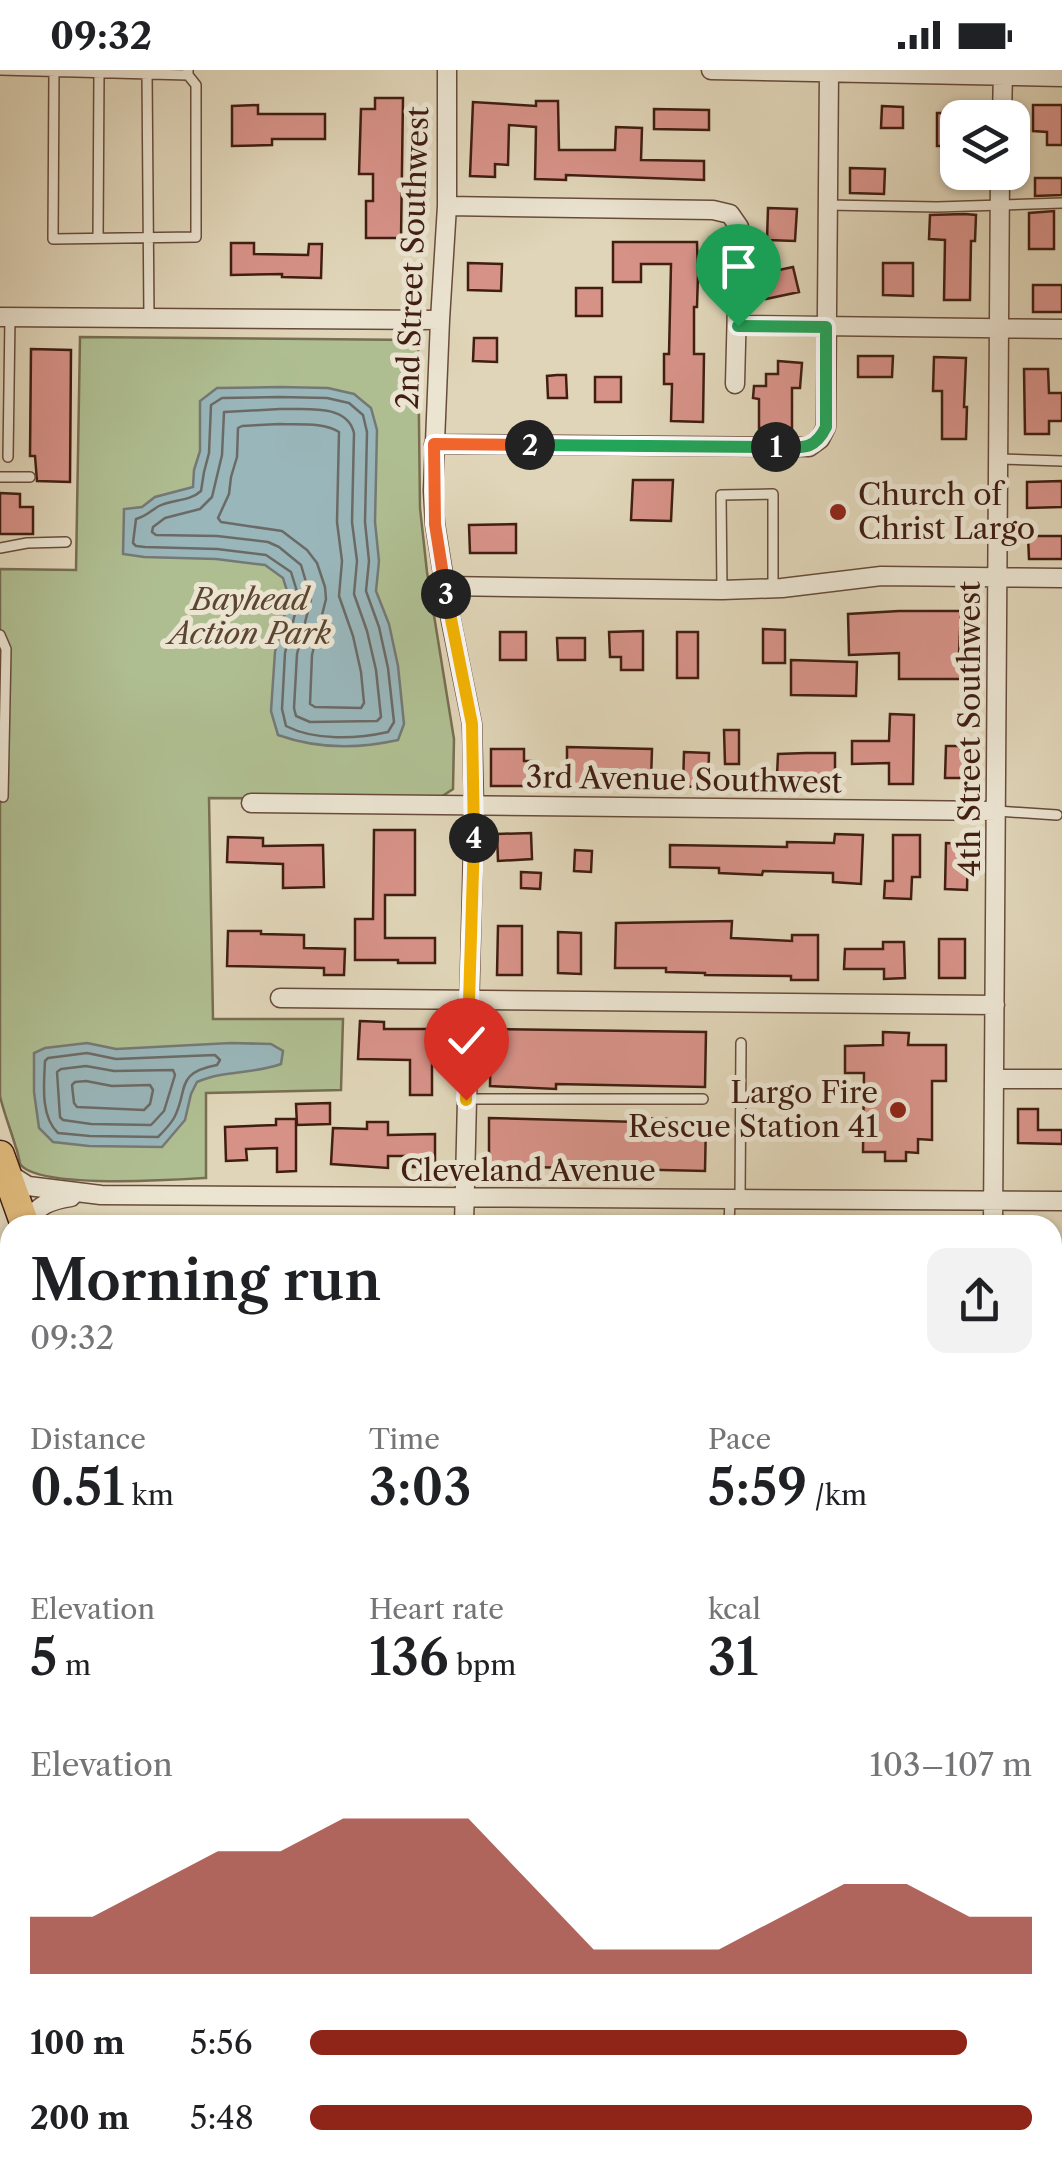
<!DOCTYPE html>
<html lang="en">
<head>
<meta charset="utf-8">
<style>
  body { margin:0; font-family:"Libre Caslon Text",serif; background:#f2f2f2; color:#202124; height:100vh; display:flex; flex-direction:column; font-size:38px; white-space:nowrap }
  * { box-sizing:border-box; margin:0 }
  p { font-size:32px; color:#757577 }
  .icon { flex:none; width:55px; height:55px; fill:none; stroke:currentColor; stroke-width:2; stroke-linecap:round; stroke-linejoin:round }
  .map { position:relative; flex:1; overflow:hidden }
  .side { position:absolute; left:0px; top:1145px; width:1062px; height:962px; display:flex; flex-direction:column; background:#fff; border-radius:30px 30px 0 0; box-shadow:0 2px 8px #0004 }
  .side>* { flex:none }
  .fabs { position:absolute; left:940px; top:30px; display:grid; gap:20px }
  .fabs a { display:grid; place-items:center; width:90px; height:90px; border-radius:20px; background:#fff; box-shadow:0 2px 8px #0004; font-size:50px }
  .pin { position:absolute; display:grid; place-items:center; width:85px; height:85px; color:#fff; margin:-102px -42px; border-radius:50% 50% 50% 0; rotate:-45deg; box-shadow:0 0 10px #0007 }
  .pin .icon { rotate:45deg }
  .km { position:absolute; width:50px; height:50px; margin:-25px; border-radius:50%; background:#222; color:#fff; font-size:28px; line-height:50px; text-align:center }
  .round { display:grid; place-items:center; flex:none; width:105px; height:105px; border-radius:20px; background:#f2f2f2 }
  .headline { display:flex; align-items:center; justify-content:space-between; height:170px; padding:0 30px }
  h1 { font-size:55px; font-weight:600; line-height:75px }
  .figures { display:grid; grid-template-columns:repeat(3,1fr); gap:15px; height:170px; padding:10px 30px }
  .figures div { display:grid; align-content:center }
  .figures b { font-size:50px; font-weight:600 }
  .figures small { font-size:28px; font-weight:400 }
  .figures p { font-size:28px }
  .chart { height:280px; padding:20px 30px }
  .chart p { display:flex; justify-content:space-between }
  .chart svg { width:100%; height:180px; margin-top:10px; fill:#8f2418; opacity:.7 }
  ul { padding:0 30px; list-style:none; font-size:32px }
  li { display:grid; grid-template-columns:160px 120px 1fr; align-items:center; height:75px }
  li i { height:25px; border-radius:12px; background:#8f2418 }
  .status { display:flex; justify-content:space-between; align-items:center; height:70px; padding:0 50px; background:#fff; direction:ltr }
  .status svg { height:28px; fill:currentColor }
  .map>svg:first-child { display:block }
  .green { fill:#afbe91; stroke:#786e51; stroke-width:2.5 }
  .water { fill:#99b6ba; stroke:#757976; stroke-width:2.5 }
  .lines { fill:none; stroke-linecap:round; stroke-linejoin:round }
  .shore { stroke:#6c6a66; stroke-width:2.5 }
  .building { fill:#d79288; stroke:#401e11; stroke-width:2.5 }
  .service-casing { stroke:#684c3b; stroke-width:12 }
  .minor-casing { stroke:#684c3b; stroke-width:21 }
  .primary-casing { stroke:#401e11; stroke-width:31 }
  .path { stroke:#401e11; stroke-width:2.5; stroke-dasharray:8 5; stroke-linecap:butt }
  .service { stroke:#ebe4d1; stroke-width:9 }
  .minor { stroke:#ebe4d1; stroke-width:18 }
  .primary { stroke:#e0ba7c; stroke-width:28 }
  .rail-casing { stroke:#401e11; stroke-width:9 }
  .rail { stroke:#ebe4d1; stroke-width:5; stroke-dasharray:15; stroke-linecap:butt }
  .split-1-casing { stroke:#fff; stroke-width:20 }
  .split-2-casing { stroke:#fff; stroke-width:20 }
  .split-3-casing { stroke:#fff; stroke-width:20 }
  .split-4-casing { stroke:#fff; stroke-width:20 }
  .split-5-casing { stroke:#fff; stroke-width:20 }
  .split-1 { stroke:#22a559; stroke-width:12 }
  .split-2 { stroke:#22a559; stroke-width:12 }
  .split-3 { stroke:#f0652b; stroke-width:12 }
  .split-4 { stroke:#f5b400; stroke-width:12 }
  .split-5 { stroke:#f5b400; stroke-width:12 }
  .poi-dot { fill:#8f2418; stroke:#ebe4d1; stroke-width:4 }
  .labels { text-anchor:middle; stroke-width:10; stroke-linejoin:round; paint-order:stroke }
  .street-label { font-size:30px; fill:#401e11; stroke:#ebe4d1 }
  .poi-label { font-size:30px; fill:#401e11; stroke:#ebe4d1; text-anchor:start }
  .park-label { font-size:30px; font-style:italic; fill:#5c4631; stroke:#ebe4d1 }
</style>
</head>
<body>
<div class="status"><b>09:32</b><svg viewBox="0 0 49 12"><path d="M0 12V9h3v3zM5 12V6h3v6zM10 12V3h3v9zM15 12V0h3v12zM26 1h20v11H26zM47 4h2v5h-2z"/></svg></div>
<div class="map">
<svg width="1062" height="2107" viewBox="0 0 1062 2107">
  <rect width="100%" height="100%" fill="#e0d5b8"/>
  <filter id="stains"><feTurbulence type="fractalNoise" baseFrequency=".002" numOctaves="4"/><feColorMatrix values="0 0 0 0 .2 0 0 0 0 .09 0 0 0 0 .02 0 0 0 .5 -.17"/></filter>
  <radialGradient id="worn" r=".72"><stop offset=".6" stop-color="#630" stop-opacity="0"/><stop offset="1" stop-color="#630" stop-opacity=".3"/></radialGradient>
  <!-- green -->
  <path class="green" d="M80,267L418,270L420,438L427,502L454,669L453,719L438,729L209,728L213,949H343L341,1020L206,1023V1108C174,1110 38,1119 20,1094C20,1093 17,1079 16,1078C11,1060 4,1044 0,1026V499L76,500Z"/>
  <!-- water -->
  <path class="water" d="M280,317L328,318L354,324L371,338L377,360L375,452L379,491L376,521L389,554L398,596L404,654L398,670C358,679 317,679 278,665L271,641L275,582L289,527L283,508L265,495L216,489L144,487L123,484L124,439L142,437L155,427L193,417L194,400L200,381V331L217,318Z
    M87,973L116,979L231,973L271,974L283,981L281,994C254,1004 224,1000 197,1012L191,1024L185,1050L162,1077L89,1076L53,1072L39,1058L34,1022V983L45,978Z"/>
  <g class="lines">
    <!-- shore -->
    <path class="shore" d="M279,327L327,328L349,333L363,345L367,362L365,452L369,491L366,521L379,557L388,598L394,652L388,662C357,669 315,671 286,656L282,639L285,583L299,528L291,502L266,485L217,479L145,477L136,476L133,473L136,449C147,446 150,441 159,436C173,429 189,432 201,421L204,402L209,383L211,335L222,328Z
      M280,339C305,340 347,333 354,363L352,452L357,491L354,524L367,561L376,600L381,647L377,651L310,652L296,646L294,638L297,584L311,529L301,495L279,477L268,472L217,466L156,465L152,462L153,457L165,448L200,439L212,427L222,385L224,342Z
      M280,354C299,355 323,352 339,362L337,452L342,491L339,526L353,566L361,602L364,633L361,638L315,637L310,634L312,585L326,529L325,517L317,493L307,480L282,461L221,452L218,448L229,424L231,407L237,387L238,358L242,356Z
      M87,983L116,989L215,985L220,990L217,995C174,1003 189,1020 174,1048C170,1055 164,1061 158,1067L90,1066L58,1063C40,1046 44,1013 45,991L48,988Z
      M86,996L114,1001L173,1000L175,1005L164,1041L151,1055L91,1054L63,1050L60,1047L57,1002L61,999Z
      M86,1011L112,1016L150,1015L153,1020L150,1034L144,1040L77,1037L74,1033L72,1015L75,1012Z"/>
  </g>
  <!-- building -->
  <path class="building" d="M375,28H403L401,168H366V131H373V104H359L361,39H375Z
    M536,31H558L559,80H615L616,57L642,58L641,90L704,91V110L566,105V110L535,109L536,57L509,55L508,95L495,94V107L470,106L473,32L536,36Z
    M258,35V44H325V69H272V75L232,76V36Z
    M1033,35H1062V75H1047V62L1033,61Z
    M882,36L903,37V58H881Z
    M654,39L709,40V60L654,59Z
    M937,43H958V76H937Z
    M850,98L885,99L884,124L850,123Z
    M1035,108H1062V125L1035,126Z
    M768,138L797,139L795,171L767,170Z
    M1054,141V179H1029V143Z
    M965,144L976,145L975,171H971L970,230H944L945,170L929,169L930,145Z
    M613,172H697L698,204L697,237H694V284H704L703,352L671,351L672,314H664V284H669L671,194H641V212H613Z
    M231,173H254V184L308,185L309,174H322L321,208L282,207V204L231,205Z
    M468,193L502,194L501,221L468,220Z
    M883,193H913V226L883,225Z
    M793,197L799,222L766,229L760,204Z
    M1033,215H1062V242H1033Z
    M576,218H602V246H576Z
    M474,268H497V292L473,291Z
    M31,279L71,280L70,412L37,411L35,386H30Z
    M858,286H893L892,307H858Z
    M934,287L966,288L964,337H967L966,369H942V321H933Z
    M778,291L802,293L800,318H792V358H759V329L753,328L754,316H766V304H778Z
    M1024,299H1048L1049,323H1062V351H1049V364H1025Z
    M557,305H566L567,328H548L547,306Z
    M595,307H621V332H595Z
    M633,410H673L671,451L631,450Z
    M1062,411V437L1027,438V412Z
    M0,423L20,424V437H33V464H0Z
    M516,454V483H470L469,455Z
    M1028,466H1062V489H1029Z
    M899,541H961L959,584H968L967,609H899V583L849,585L848,544Z
    M763,559L785,560V593H763Z
    M643,561V600H621V587H610L609,562Z
    M500,562H526V590H500Z
    M677,562H698V608H677Z
    M557,568H585V590H558Z
    M791,590L857,592L856,626L791,625Z
    M890,644L914,645L913,714H889V693L852,694V671H889Z
    M724,660H739V694H725Z
    M946,676H977V708H945Z
    M567,677L652,679L651,710L588,708V718H567Z
    M491,679H524V691H535V716H491Z
    M684,682L709,683L708,718L683,716Z
    M806,683H835V704L777,706L778,684Z
    M374,760H415V825H385V868H435V893H398V890H355V849H373Z
    M531,763L532,789L498,791L497,764Z
    M835,764L863,765L861,814L833,812V803L763,801L762,805L719,803V798L670,797V775L787,777V772L834,773Z
    M893,765H920V807H912L911,829L884,828L885,811H893Z
    M228,767L263,768V776L323,775L324,817L283,818V794L227,792Z
    M946,773L968,774L967,820L945,819Z
    M575,780L592,781L591,802L574,801Z
    M521,802L541,803L540,819L521,818Z
    M732,851L731,868L792,871V865H818V910H791V906L705,905V903L666,902V898H615L616,853Z
    M498,856H522V905H497Z
    M228,861H261V864L304,865V878L345,879L344,905H324V898L227,896Z
    M558,862L581,863V904L558,903Z
    M939,869H965V908H939Z
    M883,872H904L905,908L884,909V899H844L845,879H883Z
    M360,951L384,952V959H432V1025H410V990L358,989Z
    M491,959L706,962L705,1017L556,1014V1019L490,1016Z
    M883,962L909,963L908,975H946V1011H932V1070L918,1069V1083L906,1082V1091H885V1082H863L864,1003H845V976L883,975Z
    M330,1033V1054L297,1055L296,1034Z
    M1018,1039H1038V1060H1062V1074L1018,1073Z
    M489,1048L638,1052V1048L706,1050L705,1101L489,1096Z
    M276,1049H296V1101L277,1102V1078L246,1079L247,1090L226,1091L225,1057L276,1055Z
    M367,1052H388V1065L435,1064V1097H413V1086H388V1098L331,1094L333,1058L367,1059Z"/>
  <g class="lines">
    <defs>
      <path id="service" d="M0,0L188,5V0
        M54,1L53,169L196,167V15L188,5
        M147,3L149,248
        M827,135L937,137L1062,133
        M98,168L99,2
        M8,387L10,247
        M1000,389L1062,391
        M0,407H30
        M0,478L27,473L66,472
        M722,520L721,425L773,424V518
        M0,565L6,579L3,727
        M997,741L1057,745
        M466,1029H703
        M740,1130L741,973
        M729,1155L730,1130
        M1052,1244H1062
        M1052,1293H1062
        M10,1685V1618
        M0,1939L10,1941
        M0,2087L10,2088
        M17,2098V2107
        M257,2098L266,2107
        M347,2098L354,2107"/>
      <path id="minor" d="M447,0V136L440,250L433,421L435,454L449,541L472,654L474,736L464,1155
        M711,0L1062,7
        M1002,48L1003,0
        M447,136L713,140L730,144L739,157L735,314
        M0,247L440,250
        M738,255L1062,259
        M434,374L809,377L820,369L826,357L829,2
        M445,516L722,520L782,518L881,506L1062,508
        M251,733L997,741
        M280,928L995,935
        M995,1009H1062
        M9,1104L28,1116L101,1125L1062,1131
        M29,1155C34,1135 52,1130 71,1127
        M993,1155L1000,102
        M1052,1332H1062
        M1052,1733H1062
        M449,2098L452,2107
        M753,2107V2098
        M979,2107V2098"/>
      <path id="primary" d="M0,1085L25,1155
        M1052,1476H1062
        M0,1489H10
        M1052,1514H1062
        M0,1523H10"/>
    </defs>
    <!-- service casing -->
    <use href="#service" class="service-casing"/>
    <!-- minor casing -->
    <use href="#minor" class="minor-casing"/>
    <!-- primary casing -->
    <use href="#primary" class="primary-casing"/>
    <!-- path -->
    <path class="path" d="M0,1304L10,1322
      M10,1437L3,1444V1448L10,1455"/>
    <!-- service -->
    <use href="#service" class="service"/>
    <!-- minor -->
    <use href="#minor" class="minor"/>
    <!-- primary -->
    <use href="#primary" class="primary"/>
    <defs>
      <path id="rail" d="M0,1228L10,1245
        M406,2098L409,2107"/>
    </defs>
    <!-- rail casing -->
    <use href="#rail" class="rail-casing"/>
    <!-- rail -->
    <use href="#rail" class="rail"/>
  </g>
  <g class="lines">
    <defs>
      <path id="split-1" d="M738,256L826,257V357C814,382 800,377 776,377"/>
      <path id="split-2" d="M530,375L776,377"/>
      <path id="split-3" d="M446,524L435,454L434,374L530,375"/>
      <path id="split-4" d="M446,524L472,654L474,768"/>
      <path id="split-5" d="M466,1030L474,768"/>
    </defs>
    <!-- split-1 casing -->
    <use href="#split-1" class="split-1-casing"/>
    <!-- split-2 casing -->
    <use href="#split-2" class="split-2-casing"/>
    <!-- split-3 casing -->
    <use href="#split-3" class="split-3-casing"/>
    <!-- split-4 casing -->
    <use href="#split-4" class="split-4-casing"/>
    <!-- split-5 casing -->
    <use href="#split-5" class="split-5-casing"/>
    <!-- split-1 -->
    <use href="#split-1" class="split-1"/>
    <!-- split-2 -->
    <use href="#split-2" class="split-2"/>
    <!-- split-3 -->
    <use href="#split-3" class="split-3"/>
    <!-- split-4 -->
    <use href="#split-4" class="split-4"/>
    <!-- split-5 -->
    <use href="#split-5" class="split-5"/>
  </g>
  <!-- markers -->
  <g class="poi-dot">
    <circle cx="838" cy="442" r="10"/>
    <circle cx="898" cy="1040" r="10"/>
  </g>
  <g class="labels">
    <!-- street labels -->
    <g class="street-label">
      <text transform="translate(413 188) rotate(-88)" y="10">2nd Street Southwest</text>
      <text transform="translate(970 659) rotate(-90)" y="10">4th Street Southwest</text>
      <text transform="translate(684 710) rotate(1)" y="10">3rd Avenue Southwest</text>
      <text x="528" y="1111">Cleveland Avenue</text>
    </g>
    <!-- poi labels -->
    <g class="poi-label">
      <text x="858" y="435">Church of<tspan x="858" dy="34">Christ Largo</tspan></text>
      <text x="878" y="1033" text-anchor="end">Largo Fire<tspan x="878" dy="34">Rescue Station 41</tspan></text>
    </g>
    <!-- park labels -->
    <g class="park-label">
      <text x="250" y="540">Bayhead<tspan x="250" dy="34">Action Park</tspan></text>
    </g>
  </g>
  <rect width="100%" height="100%" filter="url(#stains)"/>
  <rect width="100%" height="100%" fill="url(#worn)"/>
</svg>
<div class="fabs">
<a><svg class="icon" aria-label="layers" viewBox="0 0 24 24"><path d="M12 4l9 5-9 5-9-5zM3 14l9 5 9-5"/></svg></a>
</div>
<div class="pin" style="left:738px;top:256px;background:#1e9e55"><svg class="icon" aria-label="arrive" viewBox="0 0 24 24"><path d="M6 21V4h12l-3 4 3 4H6"/></svg></div>
<div class="pin" style="left:466px;top:1030px;background:#d93025"><svg class="icon" aria-label="check" viewBox="0 0 24 24"><path d="M5 12l5 5 9-10"/></svg></div>
<b class="km" style="left:776px;top:377px">1</b>
<b class="km" style="left:530px;top:375px">2</b>
<b class="km" style="left:446px;top:524px">3</b>
<b class="km" style="left:474px;top:768px">4</b>
<section class="side">
<div class="headline"><div><h1>Morning run</h1><p>09:32</p></div><a class="round"><svg class="icon" aria-label="share" viewBox="0 0 24 24"><path d="M12 15V3M7 8l5-5 5 5M5 13v7h14v-7"/></svg></a></div>
<div class="figures">
<div><p>Distance</p><b>0.51<small> km</small></b></div>
<div><p>Time</p><b>3:03</b></div>
<div><p>Pace</p><b>5:59<small> /km</small></b></div>
</div>
<div class="figures">
<div><p>Elevation</p><b>5<small> m</small></b></div>
<div><p>Heart rate</p><b>136<small> bpm</small></b></div>
<div><p>kcal</p><b>31</b></div>
</div>
<div class="chart"><p><span>Elevation</span>103–107 m</p>
<svg viewBox="0 0 160 44" preserveAspectRatio="none"><path d="M0 44V30L10 30L20 22L30 14L40 14L50 6L60 6L70 6L80 22L90 38L100 38L110 38L120 30L130 22L140 22L150 30L160 30V44z"/></svg>
</div>
<ul>
<li><b>100 m</b>5:56<i style="width:91%"></i></li>
<li><b>200 m</b>5:48<i style="width:100%"></i></li>
</ul>
</section>
</div>
</body>
</html>
